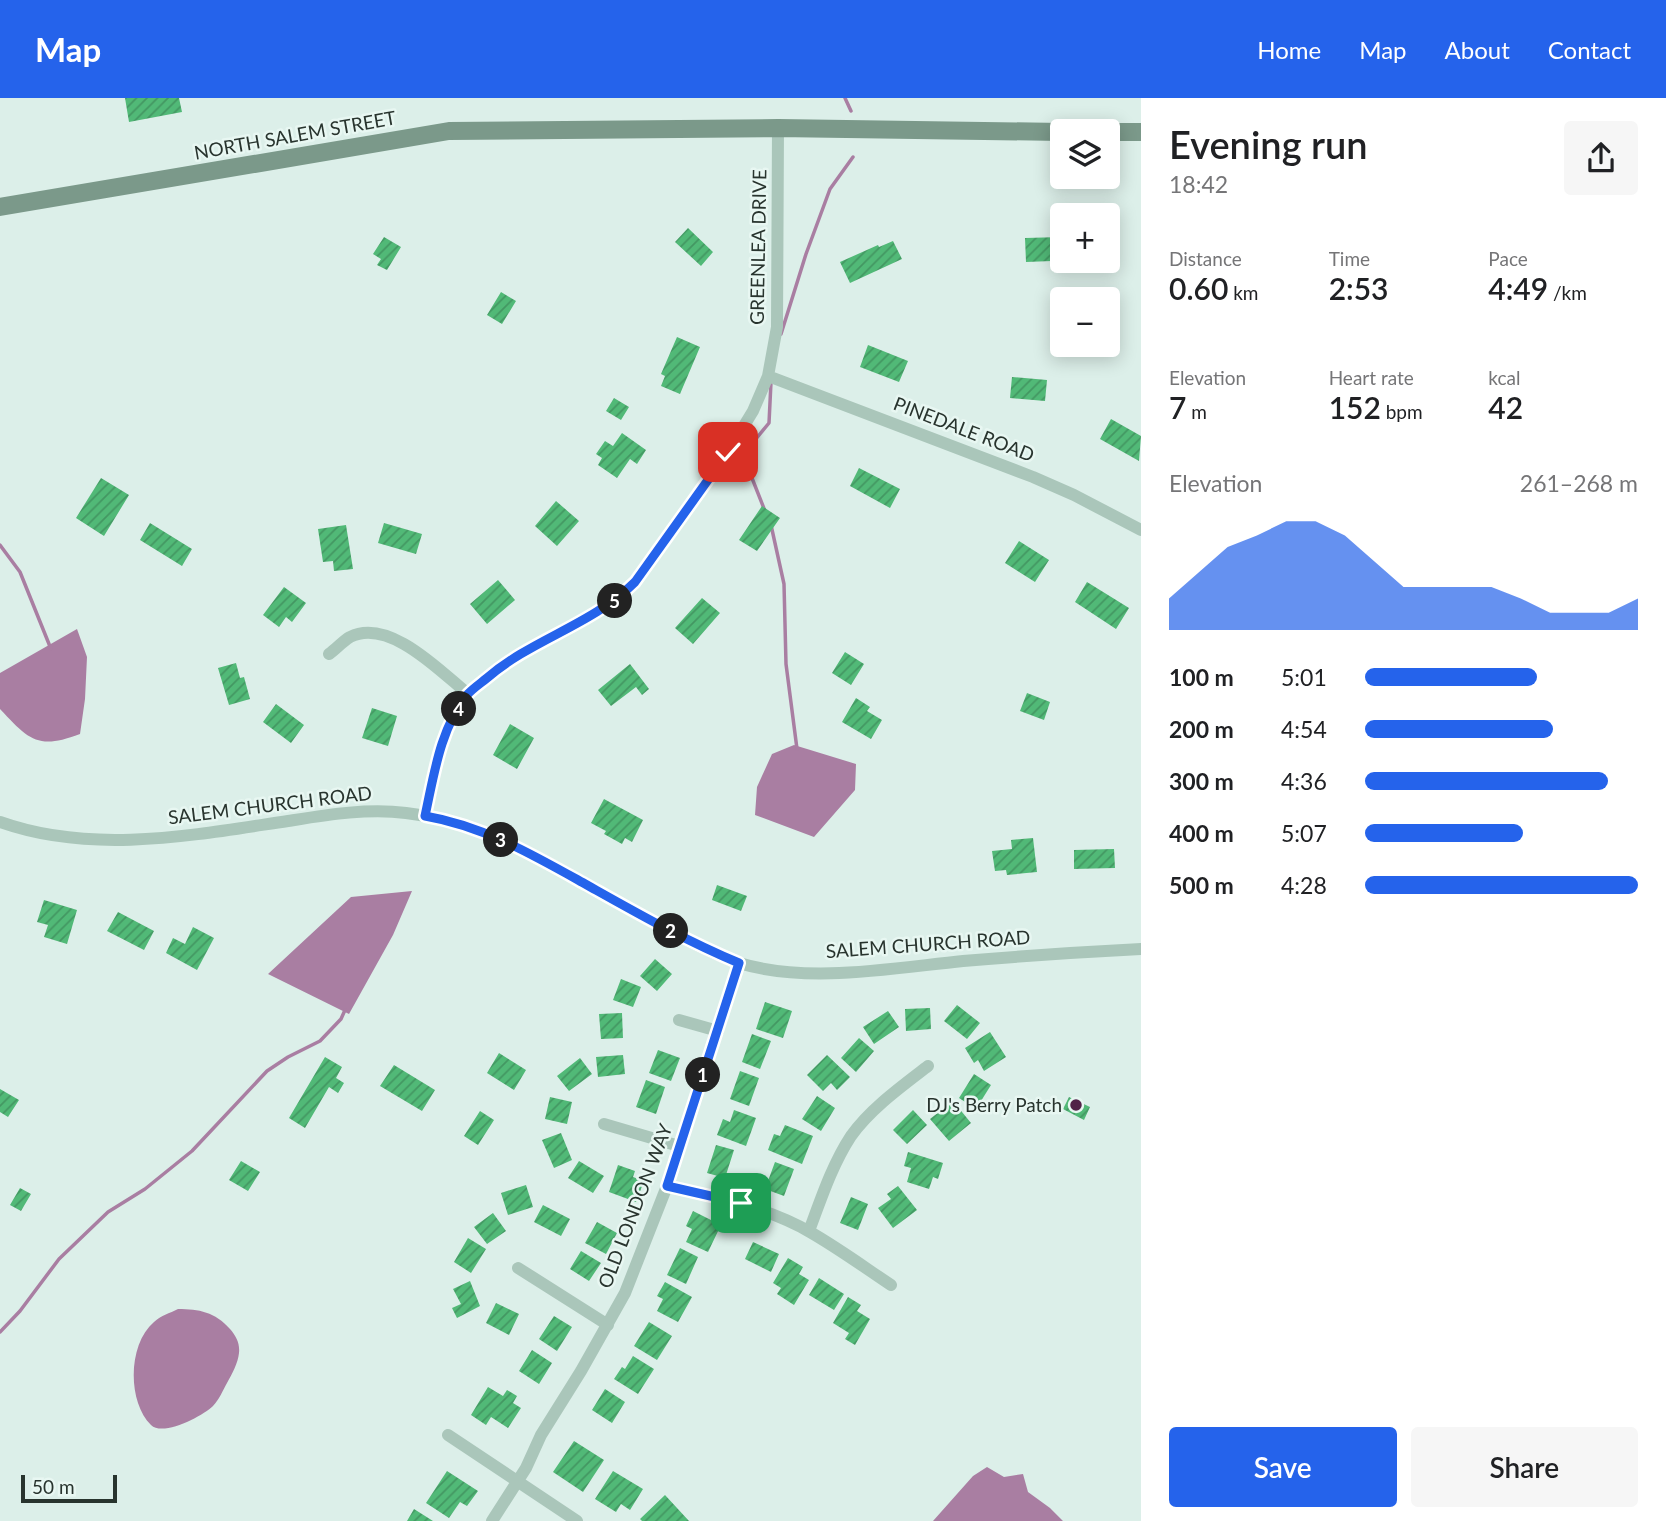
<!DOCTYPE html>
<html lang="en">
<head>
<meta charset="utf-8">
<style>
  body { margin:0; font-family:Lato,sans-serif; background:#f6f6f6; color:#202124; height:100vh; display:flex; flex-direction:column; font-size:26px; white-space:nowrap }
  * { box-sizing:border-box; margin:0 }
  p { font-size:23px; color:#757577 }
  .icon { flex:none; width:38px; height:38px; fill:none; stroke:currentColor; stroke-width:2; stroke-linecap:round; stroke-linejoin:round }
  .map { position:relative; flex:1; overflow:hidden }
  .sheet { display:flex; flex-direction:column; background:#fff; width:525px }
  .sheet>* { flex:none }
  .buttons { position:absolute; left:1050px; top:21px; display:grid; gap:14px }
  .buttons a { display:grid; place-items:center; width:70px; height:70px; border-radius:7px; background:#fff; box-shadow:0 4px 18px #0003; font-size:35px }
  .scale { position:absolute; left:21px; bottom:18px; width:96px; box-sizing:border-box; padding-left:7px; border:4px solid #28342e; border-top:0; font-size:19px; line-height:24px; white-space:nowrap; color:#28342e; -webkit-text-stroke:5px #e8f7f2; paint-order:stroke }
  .pin { position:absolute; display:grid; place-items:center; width:60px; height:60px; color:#fff; margin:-30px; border-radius:14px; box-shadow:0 4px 10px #0006 }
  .km { position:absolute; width:35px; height:35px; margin:-18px; border-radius:50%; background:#222; color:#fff; font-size:19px; line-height:35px; text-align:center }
  .round { display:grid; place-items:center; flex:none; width:74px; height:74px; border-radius:7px; background:#f6f6f6 }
  .head { display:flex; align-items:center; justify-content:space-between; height:119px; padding:0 28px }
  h1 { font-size:38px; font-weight:600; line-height:52px }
  .figures { display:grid; grid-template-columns:repeat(3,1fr); gap:10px; height:119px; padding:7px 28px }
  .figures div { display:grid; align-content:center }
  .figures b { font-size:30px; font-weight:600 }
  .figures small { font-size:19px; font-weight:400 }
  .figures p { font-size:19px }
  .chart { height:196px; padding:14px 28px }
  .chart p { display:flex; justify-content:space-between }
  .chart svg { width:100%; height:126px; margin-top:7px; fill:#2563eb; opacity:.7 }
  .cta { display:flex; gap:14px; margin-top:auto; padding:14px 28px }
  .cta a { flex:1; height:80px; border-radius:7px; background:#2563eb; color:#fff; font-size:28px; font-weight:600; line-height:80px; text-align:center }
  .cta a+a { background:#f6f6f6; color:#202124 }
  ul { padding:0 28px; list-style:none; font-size:23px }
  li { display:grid; grid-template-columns:112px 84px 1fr; align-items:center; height:52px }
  li i { height:18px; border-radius:9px; background:#2563eb }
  header { display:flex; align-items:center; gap:42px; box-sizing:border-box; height:98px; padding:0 35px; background:#2563eb; color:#fff }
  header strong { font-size:33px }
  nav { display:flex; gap:38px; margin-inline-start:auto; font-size:24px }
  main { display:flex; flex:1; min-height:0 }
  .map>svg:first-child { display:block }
  .water { fill:#a97ea2 }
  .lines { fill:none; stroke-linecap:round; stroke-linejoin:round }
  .stream { stroke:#a97ea2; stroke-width:3.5 }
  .building { fill:url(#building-hatch) }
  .street { stroke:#aac6ba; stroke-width:12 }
  .secondary { stroke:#7b998a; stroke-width:18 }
  .route-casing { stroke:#fff; stroke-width:14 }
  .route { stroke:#2563eb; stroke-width:9 }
  .poi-dot { fill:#512248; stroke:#e8f7f2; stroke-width:2.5 }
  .labels { text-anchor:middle; stroke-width:5; stroke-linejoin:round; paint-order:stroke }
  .street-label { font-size:19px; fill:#28342e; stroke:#e8f7f2 }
  .poi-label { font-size:19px; fill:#28342e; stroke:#e8f7f2; text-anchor:end }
</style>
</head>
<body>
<header>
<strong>Map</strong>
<nav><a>Home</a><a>Map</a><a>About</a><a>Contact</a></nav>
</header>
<main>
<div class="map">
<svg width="1141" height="1423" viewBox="0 0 1141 1423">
  <defs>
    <pattern id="building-hatch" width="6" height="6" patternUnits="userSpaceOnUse" patternTransform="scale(1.75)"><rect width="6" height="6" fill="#51b977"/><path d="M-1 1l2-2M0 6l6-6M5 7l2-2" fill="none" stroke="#439762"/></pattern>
  </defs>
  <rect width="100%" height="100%" fill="#dcefe9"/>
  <!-- water -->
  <path class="water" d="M77,531L87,559L85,601L80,636C38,652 29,642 0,611V575Z
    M794,647L856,666L855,692L814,739L755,717L757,689L772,656Z
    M412,793L393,837L349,916L268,876L351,799Z
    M178,1211C199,1211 215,1214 230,1231C236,1238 240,1245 239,1255C238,1265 232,1276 227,1285C223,1292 219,1302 213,1308C203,1318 163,1339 151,1327C127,1303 128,1246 154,1224C160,1218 170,1215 178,1211Z
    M987,1369L1004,1379L1023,1376L1028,1394L1050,1410L1063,1423H933L973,1378Z"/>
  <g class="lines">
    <!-- stream -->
    <path class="stream" d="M845,0L851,13
      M781,236L806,156L830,91L853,59
      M765,413L750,375L747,359L751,347L769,325L771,284
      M771,427L784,486L786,566L797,651
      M0,447L20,474L51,551
      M0,1234L20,1213L59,1161L108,1114L145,1091L192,1053L267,973L288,959L320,943L341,921L345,912"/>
  </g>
  <!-- building -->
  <path class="building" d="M125,0H179L182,14L129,24Z
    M688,130L713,154L701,168L675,144Z
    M384,139L401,149L387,172L377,167L381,161L373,156Z
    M1062,139V163H1072L1073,173L1053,174L1052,163L1026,164L1025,140Z
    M893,143L902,161L850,185L840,164L878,147L879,149Z
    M501,194L516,203L502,226L487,217Z
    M677,239L700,249L680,296L661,288L665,278L661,276Z
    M868,247L908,263L899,284L860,269Z
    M1012,279L1047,282L1045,303L1010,300Z
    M614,300L629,309L621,322L606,313Z
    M1111,321L1141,338L1139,363L1100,341Z
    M622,335L646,352L637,366L630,361L617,380L598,367L602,360L596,356L605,343L613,348Z
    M859,370L900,391L890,410L850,388Z
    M101,380L129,397L104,438L76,420Z
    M556,403L579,423L557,448L535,428Z
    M762,408L780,420L757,453L739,442Z
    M150,425L192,451L182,468L140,442Z
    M384,425L422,436L416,456L378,445Z
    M346,427L353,471L334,473L333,463L323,464L318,431Z
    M1019,443L1049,462L1035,484L1005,465Z
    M498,482L515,502L487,526L470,506Z
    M1087,484L1129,510L1116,531L1075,504Z
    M284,489L306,505L292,524L286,519L279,529L263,517Z
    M702,500L720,515L693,546L675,530Z
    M845,554L864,566L851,587L832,575Z
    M236,565L240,580L244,579L250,601L229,607L218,570Z
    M630,566L649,591L642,597L636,589L611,608L598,592Z
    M1027,595L1050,604L1044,622L1020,613Z
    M856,600L870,609L867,613L882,622L871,641L842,624Z
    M276,606L304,627L291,645L263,624Z
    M372,610L397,618L388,648L362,640Z
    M510,626L534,640L517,671L493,657Z
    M604,701L643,722L632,744L625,740L622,746L604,736L606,733L591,725Z
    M1033,740L1037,774L1007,777L1006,772L995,773L992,753L1012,751L1011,742Z
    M1114,751L1115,770L1074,771V752Z
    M717,787L747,798L741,813L712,802Z
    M44,802L77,812L67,846L44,839L48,827L37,824Z
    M118,814L154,833L144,852L107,833Z
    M193,829L214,840L197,872L166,855L173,840L185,846Z
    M655,861L672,876L657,893L640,878Z
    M621,881L641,889L633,909L613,902Z
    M765,904L792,913L783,940L756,931Z
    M957,907L980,925L967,941L944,923Z
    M930,910L931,931L906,933L905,911Z
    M888,913L899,929L874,946L863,929Z
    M622,915L623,940L601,941L599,916Z
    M990,934L1006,959L984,973L978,962L974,965L965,950Z
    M752,936L771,943L760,971L742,964Z
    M859,940L874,953L856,974L841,960Z
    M658,952L680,960L671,983L649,975Z
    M499,955L526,972L514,992L487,975Z
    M623,957L625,976L598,979L596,959Z
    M827,957L850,979L837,992L831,985L823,993L807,977Z
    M325,959L342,969L336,980L344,985L338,995L329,989L305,1030L289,1020Z
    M580,960L592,976L569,993L557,978Z
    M394,967L435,992L422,1013L380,988Z
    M740,973L759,980L749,1008L730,1001Z
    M974,976L991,987L976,1011L959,1000Z
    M646,982L665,989L656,1016L636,1009Z
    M0,991L19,1002L8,1019L0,1014Z
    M817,998L835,1010L821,1033L802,1021Z
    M550,999L572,1004L567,1026L545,1021Z
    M1069,999L1090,1009L1084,1022L1063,1011Z
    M953,1003L971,1025L949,1043L930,1021Z
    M734,1012L756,1020L746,1048L717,1037L723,1021L730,1024Z
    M913,1012L927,1027L907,1046L893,1032Z
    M480,1013L494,1022L478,1047L464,1038Z
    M785,1027L813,1038L802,1066L768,1052L774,1036L780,1038Z
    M561,1035L572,1062L554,1070L542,1042Z
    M716,1047L734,1052L725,1080L707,1075Z
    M908,1054L943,1065L938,1081L933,1079L929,1091L907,1084L911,1070L904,1068Z
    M241,1063L260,1074L248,1093L229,1082Z
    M579,1063L604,1078L593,1095L568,1080Z
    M775,1064L794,1071L784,1098L765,1091Z
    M618,1067L635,1073L633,1079L644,1083L636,1104L609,1094Z
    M526,1087L533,1109L508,1117L501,1095Z
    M898,1088L917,1112L893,1130L878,1110L891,1101L887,1096Z
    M20,1090L31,1096L21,1113L10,1107Z
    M851,1099L868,1106L858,1132L840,1125Z
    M543,1107L570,1121L561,1138L534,1124Z
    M693,1113L721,1127L708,1154L686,1144L692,1131L686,1128Z
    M493,1115L506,1133L487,1146L474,1129Z
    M597,1124L617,1135L606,1156L585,1145Z
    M468,1140L486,1151L471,1175L454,1164Z
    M753,1144L779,1156L771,1174L745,1161Z
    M680,1150L698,1159L686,1186L667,1177Z
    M581,1153L601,1165L589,1183L570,1171Z
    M788,1160L803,1169L799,1176L809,1182L794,1207L777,1196L781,1190L773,1185Z
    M819,1180L844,1196L834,1212L809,1197Z
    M470,1183L480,1208L457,1220L452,1210L461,1206L453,1191Z
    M665,1184L692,1199L678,1224L657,1213L663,1201L657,1198Z
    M848,1199L861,1207L857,1213L870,1221L855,1247L845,1241L849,1235L833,1225Z
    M496,1205L519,1216L509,1237L486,1225Z
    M554,1218L572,1229L557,1253L539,1241Z
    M649,1224L672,1238L657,1262L634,1248Z
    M532,1252L552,1265L539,1286L519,1273Z
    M633,1258L654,1271L638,1296L614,1281L622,1269L625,1271Z
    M488,1289L503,1298L507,1292L517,1298L513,1305L521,1310L508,1330L491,1319L486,1327L471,1317Z
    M605,1291L625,1304L612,1325L592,1312Z
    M574,1343L604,1362L583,1394L553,1374Z
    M447,1373L478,1393L467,1408L460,1404L449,1420L426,1405Z
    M613,1373L643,1391L630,1412L621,1406L616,1414L595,1401Z
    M665,1397L689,1423H642L640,1421Z
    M414,1411L433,1423H407Z"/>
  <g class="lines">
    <!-- street -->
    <path class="street" d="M768,278L1033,379L1074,397L1141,432
      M329,556C336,551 343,543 350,539C389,519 441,574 468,596
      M425,718C434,677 440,631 467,597C472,591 481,585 487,580C532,541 592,527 635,484L728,354L753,313L768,278L777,229L778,30
      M0,724C92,757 194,737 288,723C326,717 367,710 406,715C503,726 585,789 669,833C692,844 715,857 739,865C808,886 893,870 963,863C1022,858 1082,854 1141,851
      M679,922L718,933
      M604,1026L679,1048
      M667,1088C716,1099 767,1109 810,1134C838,1150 864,1169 891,1187
      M809,1133C821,1101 832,1067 851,1038C870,1011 902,988 928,968
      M518,1170L608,1227
      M448,1337L577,1423
      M492,1423L526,1370L541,1337L581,1273L625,1195L667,1088L739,865"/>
    <!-- secondary -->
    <path class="secondary" d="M1108,34H1141
      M0,109L449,33L778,30L1062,34"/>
  </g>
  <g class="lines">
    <defs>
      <path id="route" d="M728,354L635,484C592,527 532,541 487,580C481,585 472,591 467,597C440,631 434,677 425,718C484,728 535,758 587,787C637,815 686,843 739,865L667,1088L741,1105"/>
    </defs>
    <!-- route casing -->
    <use href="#route" class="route-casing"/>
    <!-- route -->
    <use href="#route" class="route"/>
  </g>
  <!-- markers -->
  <circle class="poi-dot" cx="1076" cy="1007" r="7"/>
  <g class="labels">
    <!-- street labels -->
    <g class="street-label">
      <text transform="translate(295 37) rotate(-10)" y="7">NORTH SALEM STREET</text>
      <text transform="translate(758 149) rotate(-89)" y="7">GREENLEA DRIVE</text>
      <text transform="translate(964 331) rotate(21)" y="7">PINEDALE ROAD</text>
      <text transform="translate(270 707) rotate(-7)" y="7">SALEM CHURCH ROAD</text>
      <text transform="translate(928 846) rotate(-4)" y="7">SALEM CHURCH ROAD</text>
      <text transform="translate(635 1108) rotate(-69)" y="7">OLD LONDON WAY</text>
    </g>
    <!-- poi labels -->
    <g class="poi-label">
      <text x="1062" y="1014">DJ's Berry Patch</text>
    </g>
  </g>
</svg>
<div class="buttons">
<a><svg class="icon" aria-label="layers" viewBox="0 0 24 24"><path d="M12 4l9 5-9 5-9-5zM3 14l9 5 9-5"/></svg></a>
<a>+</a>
<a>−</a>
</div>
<div class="scale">50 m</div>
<div class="pin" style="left:741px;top:1105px;background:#1e9e55"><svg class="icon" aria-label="arrive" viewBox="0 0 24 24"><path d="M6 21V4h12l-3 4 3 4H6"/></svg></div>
<div class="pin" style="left:728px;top:354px;background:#d93025"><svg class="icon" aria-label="check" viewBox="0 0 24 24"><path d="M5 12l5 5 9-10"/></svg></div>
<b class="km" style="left:703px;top:977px">1</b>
<b class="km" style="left:671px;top:833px">2</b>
<b class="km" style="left:501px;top:742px">3</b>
<b class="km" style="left:459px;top:611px">4</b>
<b class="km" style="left:615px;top:503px">5</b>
</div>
<section class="sheet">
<div class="head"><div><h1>Evening run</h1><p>18:42</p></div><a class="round"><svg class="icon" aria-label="share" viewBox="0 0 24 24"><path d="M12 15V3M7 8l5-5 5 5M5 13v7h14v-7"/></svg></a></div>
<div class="figures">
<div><p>Distance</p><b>0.60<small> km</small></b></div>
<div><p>Time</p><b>2:53</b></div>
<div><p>Pace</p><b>4:49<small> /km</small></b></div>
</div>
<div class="figures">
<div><p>Elevation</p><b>7<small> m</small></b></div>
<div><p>Heart rate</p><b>152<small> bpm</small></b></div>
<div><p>kcal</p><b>42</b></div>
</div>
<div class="chart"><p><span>Elevation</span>261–268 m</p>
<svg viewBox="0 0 160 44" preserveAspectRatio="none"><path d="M0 44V33L10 24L20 15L30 11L40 6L50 6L60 11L70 20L80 29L90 29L100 29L110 29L120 33L130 38L140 38L150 38L160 33V44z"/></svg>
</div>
<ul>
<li><b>100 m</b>5:01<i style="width:63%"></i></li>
<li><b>200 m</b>4:54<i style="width:69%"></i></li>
<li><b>300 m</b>4:36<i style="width:89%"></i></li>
<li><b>400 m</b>5:07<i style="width:58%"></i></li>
<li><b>500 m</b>4:28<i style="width:100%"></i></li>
</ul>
<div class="cta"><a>Save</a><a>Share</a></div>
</section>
</main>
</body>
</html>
